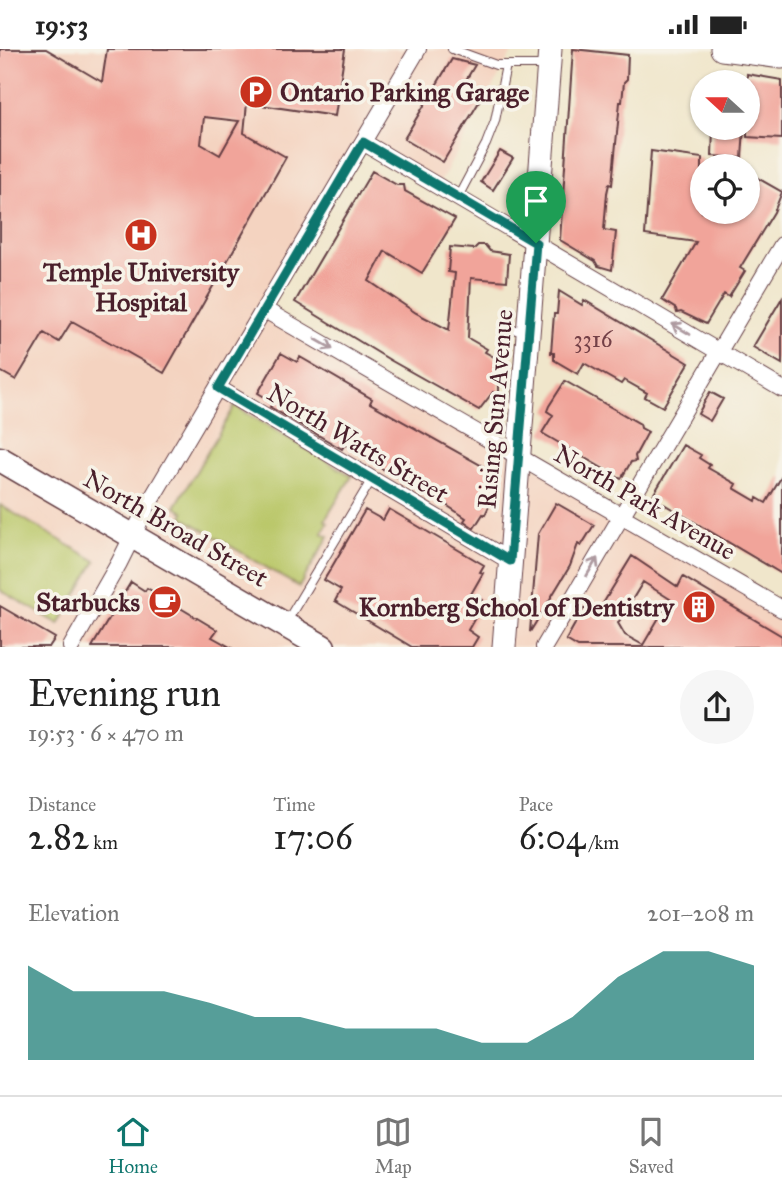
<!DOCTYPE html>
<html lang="en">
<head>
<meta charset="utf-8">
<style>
  body { margin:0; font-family:"IM FELL Great Primer",serif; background:#f6f6f6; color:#222; height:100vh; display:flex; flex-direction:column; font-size:26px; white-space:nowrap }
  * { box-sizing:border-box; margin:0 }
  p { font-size:23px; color:#767676 }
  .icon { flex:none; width:38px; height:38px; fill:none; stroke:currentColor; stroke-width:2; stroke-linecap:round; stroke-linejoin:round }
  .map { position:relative; height:598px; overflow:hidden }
  .drawer { display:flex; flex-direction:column; background:#fff; flex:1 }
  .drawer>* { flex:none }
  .needle { width:46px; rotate:291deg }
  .controls { position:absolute; left:690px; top:21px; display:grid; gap:14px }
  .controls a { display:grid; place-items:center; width:70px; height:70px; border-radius:50%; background:#fff; box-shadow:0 2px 5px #0004; font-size:35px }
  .pin { position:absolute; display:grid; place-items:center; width:60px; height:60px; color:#fff; margin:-72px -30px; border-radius:50% 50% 50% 0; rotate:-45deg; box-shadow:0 0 7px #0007 }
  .pin .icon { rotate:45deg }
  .round { display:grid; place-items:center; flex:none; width:74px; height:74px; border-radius:37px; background:#f6f6f6 }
  .head { display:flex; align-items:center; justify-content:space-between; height:119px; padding:0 28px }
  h1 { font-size:38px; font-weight:600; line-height:52px }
  .metrics { display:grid; grid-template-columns:repeat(3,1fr); gap:10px; height:119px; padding:7px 28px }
  .metrics div { display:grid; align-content:center }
  .metrics b { font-size:35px; font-weight:600 }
  .metrics small { font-size:19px; font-weight:400 }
  .metrics p { font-size:19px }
  .chart { height:196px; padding:14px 28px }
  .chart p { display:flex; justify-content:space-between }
  .chart svg { width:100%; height:126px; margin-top:7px; fill:#0f766e; opacity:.7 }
  .status { display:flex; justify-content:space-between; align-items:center; height:49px; padding:0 35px; background:#fff; direction:ltr }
  .status svg { height:19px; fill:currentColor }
  .tab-bar { display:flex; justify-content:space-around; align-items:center; height:98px; border-top:2px solid #e0e0e0; background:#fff; font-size:19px; color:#767676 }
  .tab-bar a { display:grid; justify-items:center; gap:4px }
  .tab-bar .active { color:#0f766e }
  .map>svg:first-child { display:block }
  .built { fill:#f4d3c0 }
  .green { fill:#bac769; stroke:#82734a; stroke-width:2 }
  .building { fill:#f1a49a; fill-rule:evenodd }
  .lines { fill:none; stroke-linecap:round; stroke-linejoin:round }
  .lane-casing { stroke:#633d43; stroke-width:10 }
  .street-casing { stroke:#633d43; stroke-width:18 }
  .secondary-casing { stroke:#633d43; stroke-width:25 }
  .primary-casing { stroke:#633d43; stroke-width:27 }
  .lane { stroke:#fff; stroke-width:8 }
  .street { stroke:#fff; stroke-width:16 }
  .secondary { stroke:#fff; stroke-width:23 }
  .primary { stroke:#fff; stroke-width:24 }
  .oneway { stroke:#ae9aa0 }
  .route-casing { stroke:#fff; stroke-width:14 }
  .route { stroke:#0f766e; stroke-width:9 }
  .labels { text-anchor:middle; stroke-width:7; stroke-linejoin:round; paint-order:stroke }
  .number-label { font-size:23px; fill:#744047 }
  .poi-label { font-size:26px; font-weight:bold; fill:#4a1f2b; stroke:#f7f3e8; text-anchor:end }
  .street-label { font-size:26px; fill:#4a1f2b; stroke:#f7f3e8 }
</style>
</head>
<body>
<div class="status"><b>19:53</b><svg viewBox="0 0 49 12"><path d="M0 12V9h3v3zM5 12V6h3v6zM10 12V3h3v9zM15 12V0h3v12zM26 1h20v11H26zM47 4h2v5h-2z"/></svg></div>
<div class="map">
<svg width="782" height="598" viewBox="0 0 782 598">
  <rect width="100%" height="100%" fill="#f7f3e8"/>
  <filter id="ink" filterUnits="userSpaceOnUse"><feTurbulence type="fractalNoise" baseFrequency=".0143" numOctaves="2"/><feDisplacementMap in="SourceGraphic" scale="14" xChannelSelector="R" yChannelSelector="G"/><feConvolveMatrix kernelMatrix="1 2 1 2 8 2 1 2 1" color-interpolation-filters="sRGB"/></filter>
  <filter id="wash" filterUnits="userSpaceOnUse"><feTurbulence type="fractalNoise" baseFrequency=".00686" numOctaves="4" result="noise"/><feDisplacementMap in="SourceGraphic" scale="28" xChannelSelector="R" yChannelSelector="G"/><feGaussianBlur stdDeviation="1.57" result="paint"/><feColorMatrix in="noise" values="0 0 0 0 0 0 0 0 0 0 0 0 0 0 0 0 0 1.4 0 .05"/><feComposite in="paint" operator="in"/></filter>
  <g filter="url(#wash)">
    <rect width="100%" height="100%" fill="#f0e6cb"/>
    <!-- built -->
    <path class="built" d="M0,0H514L438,137L364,93L265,261L782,562V598H0Z"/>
    <!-- green -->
    <path class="green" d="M235,357L352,427L325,471L328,474L322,484L329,487L299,538L182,468L184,463L175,458Z
      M0,456L96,512L59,575L0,541Z"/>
    <g id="blocks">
      <!-- building -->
      <path class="building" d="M0,0H46L102,33L107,0H345L335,67L247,54L244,84L286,108L164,324L72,272L59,293L44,284L16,331L0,322ZM204,68L239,72L220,106L201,95Z
        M573,0L628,6L627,30L624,33L622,53H620L612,136L609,135L607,144L604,181L616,183L612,221L598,217L595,212L560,191Z
        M452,10L475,16L466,31L485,43L443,113L404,90Z
        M747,25L782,31V90L747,88Z
        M713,79H744L742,109L712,107Z
        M500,102L513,109L493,141L481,133Z
        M651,102L702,109V163H747V123L782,143L774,163L740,219L745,222L729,248L724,245L706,275L681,263L677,264L676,260L662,251L696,193L645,186Z
        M372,122L397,136H404L405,142L455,170L422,224L385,202L369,232L416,264L449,281L455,224L448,223L450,198L474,200L478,196H485L490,202L509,205L507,232L471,229L468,289L487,300L485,303L501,312L500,318L503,320L499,327V346L493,343L479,361L390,311L295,253Z
        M559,242L582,256L584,251L689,314L663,358L645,348L647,344L624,331L621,335L584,314L578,325L554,311V304H551L554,265H557Z
        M782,249V315L753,298Z
        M281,304L297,313L300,308L372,350L370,354L491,422L495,435L492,441L494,446L485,466L483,465L474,479L464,472L466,469L428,444L379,418L381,416L353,400L345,395L342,400L270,358L273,353L258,344Z
        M565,332L640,375L641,379L648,383L635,407L636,412L631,413L621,430L542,384L553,366L547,362L549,357Z
        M710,343L723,350L710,372L698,365Z
        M683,396L701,406L699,409L710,416L708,419L736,435L734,439L756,452L757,449L766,454L782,427V525L652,448Z
        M556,454L594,476L581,497L578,495L570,517L530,583L538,485Z
        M389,460L484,516L480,523L483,524L471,545L482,551L478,557L481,558L468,581L478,588L472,598H412L335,552L341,541L324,531L330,521L365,461L383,471Z
        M632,507L678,538L683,528L782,587V598H578L566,591L584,559L596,566ZM643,533L670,550L643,596L625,586L618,574Z
        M131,533L145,542L147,539L217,581L212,588L230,598H92Z
        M0,557L55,589L49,598H0Z"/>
    </g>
  </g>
  <g filter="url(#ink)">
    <use href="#blocks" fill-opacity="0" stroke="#633d43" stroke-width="2"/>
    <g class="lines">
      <defs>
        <path id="lane" d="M452,0L496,16H548
          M458,148L486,95L495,72L506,16
          M506,278L526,284
          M287,572L372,430"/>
        <path id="street" d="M363,93L782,340
          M265,261L782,560
          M218,339L510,512
          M71,598L119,514L149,454L418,0
          M544,598L782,196"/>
        <path id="secondary" d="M722,0L782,8
          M504,598L550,0"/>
        <path id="primary" d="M0,410L323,598"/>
      </defs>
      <!-- lane casing -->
      <use href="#lane" class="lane-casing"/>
      <!-- street casing -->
      <use href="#street" class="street-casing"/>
      <!-- secondary casing -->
      <use href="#secondary" class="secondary-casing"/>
      <!-- primary casing -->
      <use href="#primary" class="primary-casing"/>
      <!-- lane -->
      <use href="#lane" class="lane"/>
      <!-- street -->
      <use href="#street" class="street"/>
      <!-- secondary -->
      <use href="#secondary" class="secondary"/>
      <!-- primary -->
      <use href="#primary" class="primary"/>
    </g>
    <!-- one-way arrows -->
    <defs><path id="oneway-shaft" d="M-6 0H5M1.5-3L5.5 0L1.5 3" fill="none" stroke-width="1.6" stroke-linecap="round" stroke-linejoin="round" transform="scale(1.75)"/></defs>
    <g class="oneway">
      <use href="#oneway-shaft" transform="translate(681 280) rotate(-149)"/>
      <use href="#oneway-shaft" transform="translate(324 295) rotate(30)"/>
      <use href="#oneway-shaft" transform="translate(592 518) rotate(-59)"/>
    </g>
  </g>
  <g class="lines" filter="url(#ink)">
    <defs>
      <path id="route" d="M363,93L536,194L510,512L218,339Z"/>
    </defs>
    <!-- route casing -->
    <use href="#route" class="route-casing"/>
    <!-- route -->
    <use href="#route" class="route"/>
  </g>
  <!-- icons -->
  <defs>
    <symbol id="parking-disc" viewBox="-11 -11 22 22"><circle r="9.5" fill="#c8321e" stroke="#f7f3e8"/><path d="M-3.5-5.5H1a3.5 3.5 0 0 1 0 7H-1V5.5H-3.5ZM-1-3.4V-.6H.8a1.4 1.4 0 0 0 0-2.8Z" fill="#fff"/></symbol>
    <symbol id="hospital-disc" viewBox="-11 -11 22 22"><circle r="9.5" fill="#c8321e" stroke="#f7f3e8"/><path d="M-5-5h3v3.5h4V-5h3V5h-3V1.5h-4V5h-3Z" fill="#fff"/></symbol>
    <symbol id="cafe-disc" viewBox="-11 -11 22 22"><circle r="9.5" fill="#c8321e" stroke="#f7f3e8"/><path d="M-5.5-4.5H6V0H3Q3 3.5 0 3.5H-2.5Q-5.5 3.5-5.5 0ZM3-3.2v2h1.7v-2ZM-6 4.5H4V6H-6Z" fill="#fff"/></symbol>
    <symbol id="building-disc" viewBox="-11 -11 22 22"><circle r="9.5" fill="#c8321e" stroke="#f7f3e8"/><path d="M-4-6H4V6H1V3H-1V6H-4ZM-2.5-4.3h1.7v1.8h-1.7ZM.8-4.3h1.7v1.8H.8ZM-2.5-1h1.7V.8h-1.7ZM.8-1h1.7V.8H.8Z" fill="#fff"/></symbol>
  </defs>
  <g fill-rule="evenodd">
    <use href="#parking-disc" x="237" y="24" width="38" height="38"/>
    <use href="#hospital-disc" x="122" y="167" width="38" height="38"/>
    <use href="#cafe-disc" x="146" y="534" width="38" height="38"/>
    <use href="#building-disc" x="680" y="539" width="38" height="38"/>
  </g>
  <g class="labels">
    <!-- number labels -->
    <g class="number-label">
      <text x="593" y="298">3316</text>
    </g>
    <!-- poi labels -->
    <g class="poi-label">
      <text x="280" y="52" text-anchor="start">Ontario Parking Garage</text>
      <text x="141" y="232" text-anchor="middle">Temple University<tspan x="141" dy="30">Hospital</tspan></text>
      <text x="140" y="562">Starbucks</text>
      <text x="674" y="567">Kornberg School of Dentistry</text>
    </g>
    <!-- street labels -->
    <g class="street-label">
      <text transform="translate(495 360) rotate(-85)" y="9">Rising Sun Avenue</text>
      <text transform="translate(358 394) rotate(31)" y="9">North Watts Street</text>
      <text transform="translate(645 453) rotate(30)" y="9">North Park Avenue</text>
      <text transform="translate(176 479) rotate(30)" y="9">North Broad Street</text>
    </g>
  </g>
</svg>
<div class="controls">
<a><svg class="needle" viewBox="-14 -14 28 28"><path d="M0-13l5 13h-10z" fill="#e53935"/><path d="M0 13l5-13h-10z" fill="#767676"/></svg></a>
<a><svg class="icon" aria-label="locate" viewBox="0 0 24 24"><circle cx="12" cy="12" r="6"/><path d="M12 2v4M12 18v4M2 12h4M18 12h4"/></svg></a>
</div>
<div class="pin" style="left:536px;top:194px;background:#1e9e55"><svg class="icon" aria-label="arrive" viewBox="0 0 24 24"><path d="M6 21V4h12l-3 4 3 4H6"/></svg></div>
</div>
<section class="drawer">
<div class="head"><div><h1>Evening run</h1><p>19:53 · 6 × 470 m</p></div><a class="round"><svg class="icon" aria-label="share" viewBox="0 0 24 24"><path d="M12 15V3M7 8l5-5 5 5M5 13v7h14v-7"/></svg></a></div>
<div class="metrics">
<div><p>Distance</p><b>2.82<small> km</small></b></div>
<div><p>Time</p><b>17:06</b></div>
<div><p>Pace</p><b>6:04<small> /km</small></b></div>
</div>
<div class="chart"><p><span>Elevation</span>201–208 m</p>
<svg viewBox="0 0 160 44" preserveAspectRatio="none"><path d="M0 44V11L10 20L20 20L30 20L40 24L50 29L60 29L70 33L80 33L90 33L100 38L110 38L120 29L130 15L140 6L150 6L160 11V44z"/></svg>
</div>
</section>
<nav class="tab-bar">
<a class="active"><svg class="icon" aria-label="home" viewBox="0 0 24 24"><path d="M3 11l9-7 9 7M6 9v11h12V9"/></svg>Home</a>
<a><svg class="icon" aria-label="map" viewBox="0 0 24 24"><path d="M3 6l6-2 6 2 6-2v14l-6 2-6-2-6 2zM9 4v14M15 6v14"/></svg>Map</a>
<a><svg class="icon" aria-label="saved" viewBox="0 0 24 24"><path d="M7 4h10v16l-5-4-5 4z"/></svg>Saved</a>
</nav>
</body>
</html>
